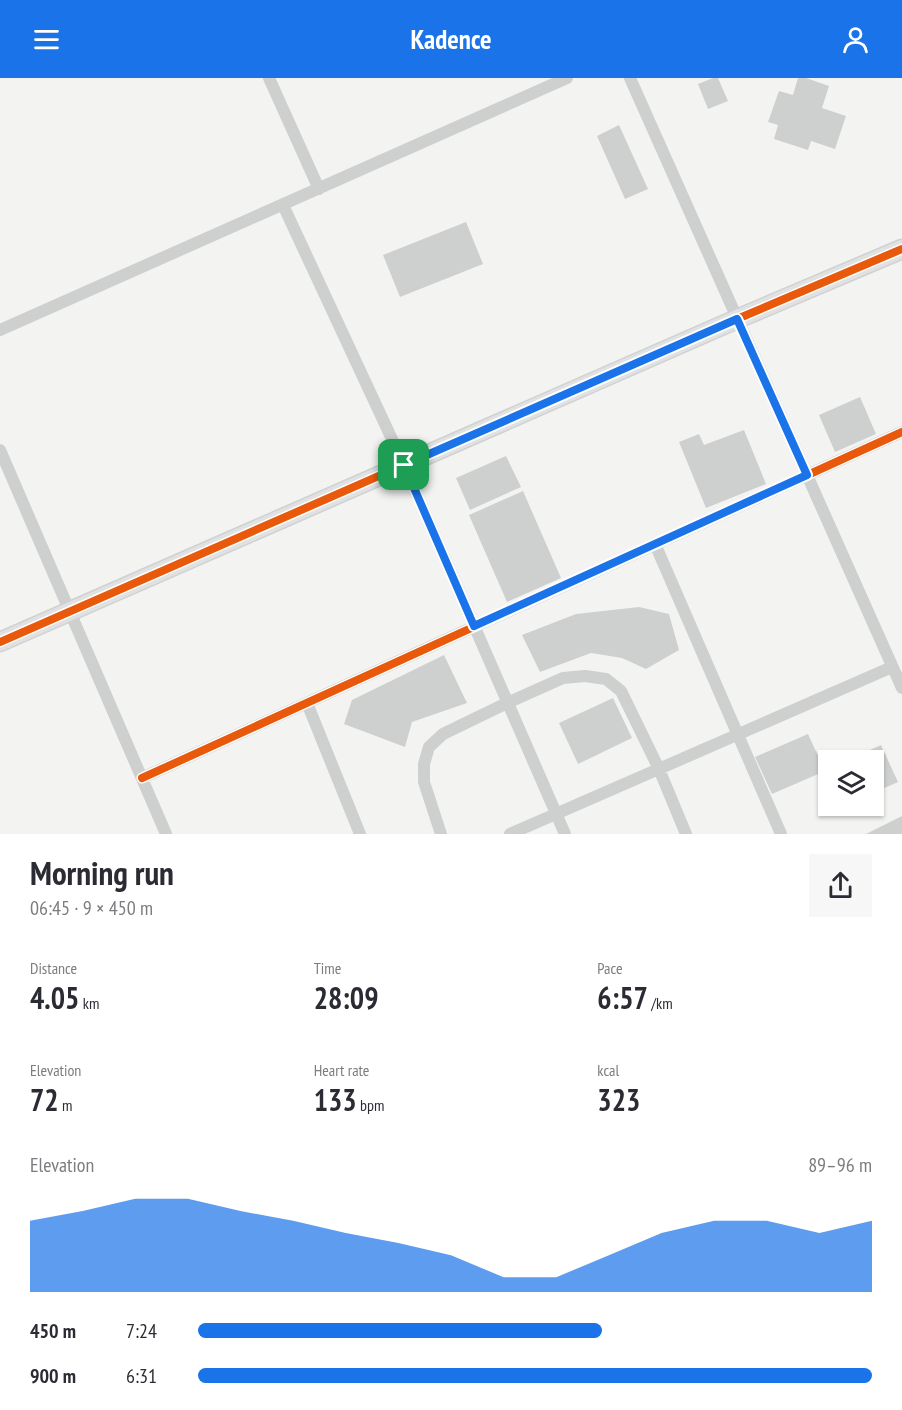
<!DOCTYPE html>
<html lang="en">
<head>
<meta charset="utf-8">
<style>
  body { margin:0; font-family:"PT Sans Narrow",sans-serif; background:#f7f7f7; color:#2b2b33; height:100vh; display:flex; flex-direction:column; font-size:22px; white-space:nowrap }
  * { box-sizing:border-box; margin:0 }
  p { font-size:20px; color:#7c7c81 }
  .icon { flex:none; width:33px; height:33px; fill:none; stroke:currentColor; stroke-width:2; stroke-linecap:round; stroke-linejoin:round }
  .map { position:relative; height:756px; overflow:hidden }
  .details { display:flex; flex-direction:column; background:#fff; flex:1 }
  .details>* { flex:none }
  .buttons { position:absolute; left:818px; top:672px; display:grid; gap:12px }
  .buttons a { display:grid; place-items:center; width:66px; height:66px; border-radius:0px; background:#fff; box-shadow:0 2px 4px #0004; font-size:30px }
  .pin { position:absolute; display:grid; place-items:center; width:51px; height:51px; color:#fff; margin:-26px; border-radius:12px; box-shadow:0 3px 9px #0006 }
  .round { display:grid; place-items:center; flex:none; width:63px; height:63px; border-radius:0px; background:#f7f7f7 }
  .summary { display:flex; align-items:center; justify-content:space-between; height:102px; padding:0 30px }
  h1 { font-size:33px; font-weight:700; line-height:45px }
  .stats { display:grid; grid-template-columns:repeat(3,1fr); gap:9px; height:102px; padding:6px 30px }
  .stats div { display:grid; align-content:center }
  .stats b { font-size:30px; font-weight:700 }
  .stats small { font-size:16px; font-weight:400 }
  .stats p { font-size:16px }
  .chart { height:168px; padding:12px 30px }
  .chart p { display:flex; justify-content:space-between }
  .chart svg { width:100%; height:108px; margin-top:6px; fill:#1a73e8; opacity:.7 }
  ul { padding:0 30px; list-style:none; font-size:20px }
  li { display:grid; grid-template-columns:96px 72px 1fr; align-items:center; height:45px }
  li i { height:15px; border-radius:8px; background:#1a73e8 }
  header { display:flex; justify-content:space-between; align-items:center; height:78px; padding:0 30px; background:#1a73e8; color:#fff; font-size:27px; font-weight:700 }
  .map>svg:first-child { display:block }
  .building { fill:#cecfcf }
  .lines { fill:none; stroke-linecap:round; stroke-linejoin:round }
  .secondary-casing { stroke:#d0d1d1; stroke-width:21 }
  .street { stroke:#cecfcf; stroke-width:12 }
  .secondary { stroke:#e0e1e2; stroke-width:18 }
  .cycleway-casing { stroke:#fff; stroke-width:11 }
  .cycleway { stroke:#e8590c; stroke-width:8 }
  .route-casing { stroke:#fff; stroke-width:12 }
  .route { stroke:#1a73e8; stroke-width:8 }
</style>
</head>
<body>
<header><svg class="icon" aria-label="menu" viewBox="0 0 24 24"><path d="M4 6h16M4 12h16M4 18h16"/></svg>Kadence<svg class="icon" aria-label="person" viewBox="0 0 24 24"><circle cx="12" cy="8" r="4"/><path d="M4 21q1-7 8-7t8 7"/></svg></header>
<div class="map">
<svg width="902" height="756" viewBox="0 0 902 756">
  <rect width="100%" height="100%" fill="#f3f4f2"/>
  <!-- building -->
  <path class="building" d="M713,0H718L728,23L708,31L698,6Z
    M798,0H806L829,8L822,30L846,38L835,71L811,63L808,72L774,61L778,47L768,44L779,13L793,17Z
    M619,47L648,111L625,121L597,58Z
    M466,144L483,186L400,219L383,177Z
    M860,319L876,356L835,374L819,337Z
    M744,352L766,406L706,430L679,364L699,356L704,367Z
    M506,378L521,409L470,432L456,400Z
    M523,413L561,500L507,524L469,437Z
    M639,529L669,536L679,572L646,591L622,580L591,575L540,594L522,557L576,536Z
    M444,577L467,625L412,644L405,669L344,646L352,622Z
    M613,620L632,660L578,686L559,645Z
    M808,656L825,693L772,716L755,679Z
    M881,667L898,704L873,715V682H848Z
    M902,738V756H866Z"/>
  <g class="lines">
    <defs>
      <path id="secondary" d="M0,564L737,241L902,171"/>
    </defs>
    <!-- secondary casing -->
    <use href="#secondary" class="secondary-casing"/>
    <!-- street -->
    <path class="street" d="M269,0L319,111
      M630,0L902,610
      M283,127L404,387L565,756
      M0,252L567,0
      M0,372L166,756
      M655,466L781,756
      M307,625L360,756
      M142,700L902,354
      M441,756L424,704V686L429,669L443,656L507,625L563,600L585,598L606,601L621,613L659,691L686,756
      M510,756L892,589"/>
    <!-- secondary -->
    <use href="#secondary" class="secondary"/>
    <defs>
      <path id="cycleway" d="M0,564L737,241L902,171
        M142,700L902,354"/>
    </defs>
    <!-- cycleway casing -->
    <use href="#cycleway" class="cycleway-casing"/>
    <!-- cycleway -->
    <use href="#cycleway" class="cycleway"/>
  </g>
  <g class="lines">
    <defs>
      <path id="route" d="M737,241L807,397L474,548L404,387Z"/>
    </defs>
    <!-- route casing -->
    <use href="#route" class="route-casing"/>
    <!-- route -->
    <use href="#route" class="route"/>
  </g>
</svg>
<div class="buttons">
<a><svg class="icon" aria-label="layers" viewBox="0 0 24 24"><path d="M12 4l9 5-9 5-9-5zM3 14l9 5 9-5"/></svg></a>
</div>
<div class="pin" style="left:404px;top:387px;background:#1e9e55"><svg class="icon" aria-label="arrive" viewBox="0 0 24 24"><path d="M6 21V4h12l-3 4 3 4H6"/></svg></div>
</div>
<section class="details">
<div class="summary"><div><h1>Morning run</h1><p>06:45 · 9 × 450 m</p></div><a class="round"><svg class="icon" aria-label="share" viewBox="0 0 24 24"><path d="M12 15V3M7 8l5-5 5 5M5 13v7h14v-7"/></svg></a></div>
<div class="stats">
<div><p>Distance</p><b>4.05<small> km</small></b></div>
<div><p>Time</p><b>28:09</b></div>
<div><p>Pace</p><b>6:57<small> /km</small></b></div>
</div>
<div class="stats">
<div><p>Elevation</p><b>72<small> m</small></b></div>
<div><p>Heart rate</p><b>133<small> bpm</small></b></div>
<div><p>kcal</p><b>323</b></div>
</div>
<div class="chart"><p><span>Elevation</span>89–96 m</p>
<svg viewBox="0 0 160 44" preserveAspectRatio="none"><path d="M0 44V15L10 11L20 6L30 6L40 11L50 15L60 20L70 24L80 29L90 38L100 38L110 29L120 20L130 15L140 15L150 20L160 15V44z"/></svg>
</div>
<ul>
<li><b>450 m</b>7:24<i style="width:60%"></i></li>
<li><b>900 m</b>6:31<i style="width:100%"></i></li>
</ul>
</section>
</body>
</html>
